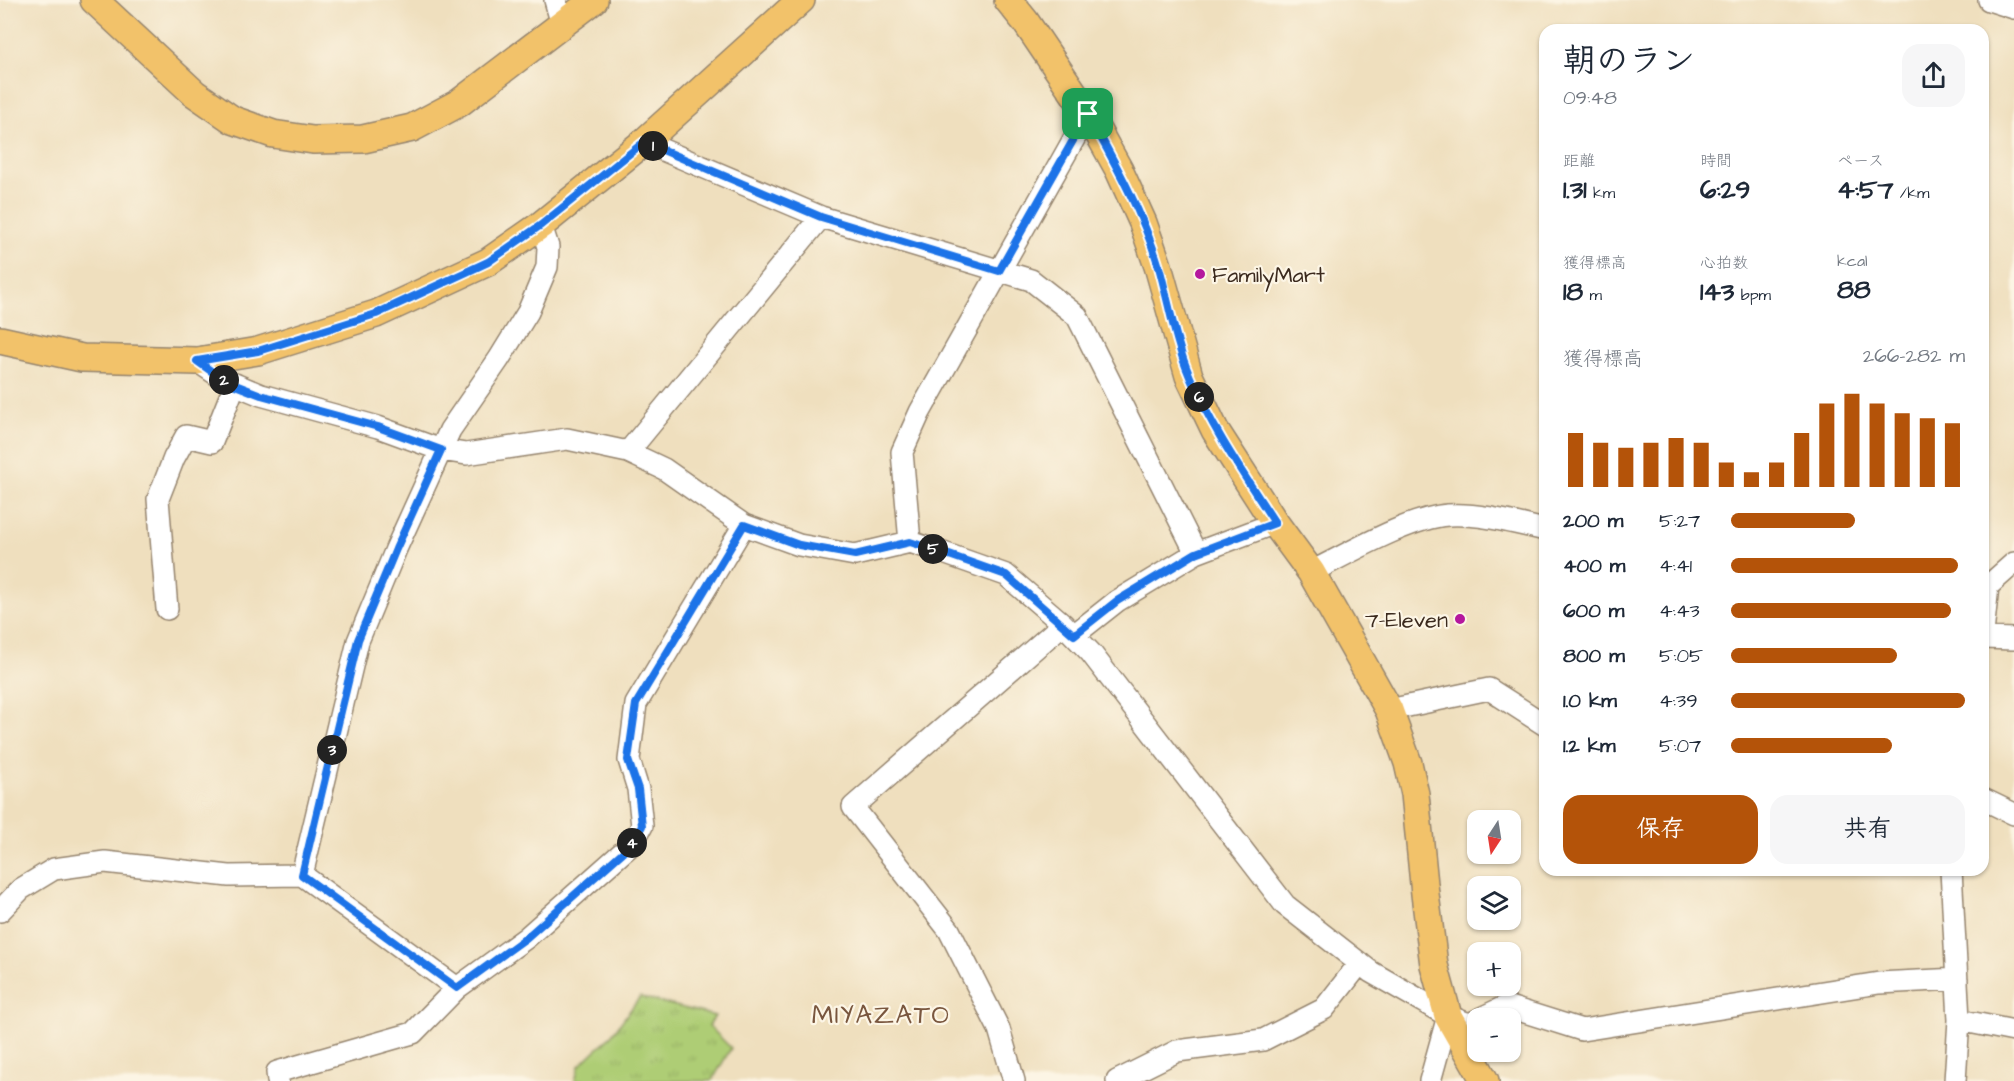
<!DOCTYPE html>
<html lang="ja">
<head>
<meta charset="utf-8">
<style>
  body { margin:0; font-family:"Architects Daughter","Klee One",sans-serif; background:#f6f6f7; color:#1f2937; height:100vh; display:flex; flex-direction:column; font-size:22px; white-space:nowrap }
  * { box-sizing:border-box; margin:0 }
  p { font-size:20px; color:#747a83 }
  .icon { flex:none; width:33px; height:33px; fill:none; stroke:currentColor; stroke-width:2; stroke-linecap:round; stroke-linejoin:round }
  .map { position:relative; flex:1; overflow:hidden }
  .sheet { position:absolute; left:1539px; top:24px; width:450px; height:852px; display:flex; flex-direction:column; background:#fff; border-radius:18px; box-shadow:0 2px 4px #0004 }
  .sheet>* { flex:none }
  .needle { width:39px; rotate:192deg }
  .buttons { position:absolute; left:1467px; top:810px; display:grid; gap:12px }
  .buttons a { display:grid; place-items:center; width:54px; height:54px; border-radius:12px; background:#fff; box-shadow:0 2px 4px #0004; font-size:30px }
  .pin { position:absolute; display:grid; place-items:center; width:51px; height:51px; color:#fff; margin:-26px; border-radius:12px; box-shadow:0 3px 9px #0006 }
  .km { position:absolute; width:30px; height:30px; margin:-15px; border-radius:50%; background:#222; color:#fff; font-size:16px; line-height:30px; text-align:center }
  .round { display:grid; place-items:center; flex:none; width:63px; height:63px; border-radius:18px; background:#f6f6f7 }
  .head { display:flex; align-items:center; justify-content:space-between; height:102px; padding:0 24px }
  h1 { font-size:33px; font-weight:800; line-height:45px }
  .figures { display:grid; grid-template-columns:repeat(3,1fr); gap:9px; height:102px; padding:6px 24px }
  .figures div { display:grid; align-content:center }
  .figures b { font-size:26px; font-weight:800 }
  .figures small { font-size:16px; font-weight:400 }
  .figures p { font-size:16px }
  .chart { height:168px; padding:12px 24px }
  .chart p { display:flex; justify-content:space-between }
  .chart svg { width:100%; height:108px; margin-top:6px; stroke:#b45309; stroke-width:6 }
  .action { display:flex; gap:12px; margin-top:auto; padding:12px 24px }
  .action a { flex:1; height:69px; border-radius:18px; background:#b45309; color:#fff; font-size:24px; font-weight:800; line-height:69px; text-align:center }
  .action a+a { background:#f6f6f7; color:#1f2937 }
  ul { padding:0 24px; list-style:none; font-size:20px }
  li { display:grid; grid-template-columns:96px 72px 1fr; align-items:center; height:45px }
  li i { height:15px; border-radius:8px; background:#b45309 }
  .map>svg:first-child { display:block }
  .park { fill:url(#park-tufts); stroke:#747c4a; stroke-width:1.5 }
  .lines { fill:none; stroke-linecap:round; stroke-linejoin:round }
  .minor-casing { stroke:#95846e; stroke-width:24 }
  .major-casing { stroke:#95846e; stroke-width:30 }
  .minor { stroke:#fff; stroke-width:21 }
  .major { stroke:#f2c26a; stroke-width:27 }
  .route-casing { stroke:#fff; stroke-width:12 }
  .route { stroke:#1a73e8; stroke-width:8 }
  .poi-dot { fill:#b5179e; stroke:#fcf5e5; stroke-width:2 }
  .labels { text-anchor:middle; stroke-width:4.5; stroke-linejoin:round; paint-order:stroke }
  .poi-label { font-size:22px; fill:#3b2a1e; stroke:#fcf5e5; text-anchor:start }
  .quarter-label { font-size:26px; letter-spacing:1.5px; fill:#79563e; stroke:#fcf5e5 }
</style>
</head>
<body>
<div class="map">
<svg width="2014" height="1081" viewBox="0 0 2014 1081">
  <defs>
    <pattern id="park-tufts" width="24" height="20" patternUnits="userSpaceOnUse" patternTransform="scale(1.5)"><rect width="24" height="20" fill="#aecd75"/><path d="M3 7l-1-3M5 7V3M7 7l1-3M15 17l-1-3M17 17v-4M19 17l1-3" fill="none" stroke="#97b065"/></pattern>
  </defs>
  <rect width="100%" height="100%" fill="#fcf5e5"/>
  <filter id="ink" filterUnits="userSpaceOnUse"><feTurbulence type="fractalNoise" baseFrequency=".0167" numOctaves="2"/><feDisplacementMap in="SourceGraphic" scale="12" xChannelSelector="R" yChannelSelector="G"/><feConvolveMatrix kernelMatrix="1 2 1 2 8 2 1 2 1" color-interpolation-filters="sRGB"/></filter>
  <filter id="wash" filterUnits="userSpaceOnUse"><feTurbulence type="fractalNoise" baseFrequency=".008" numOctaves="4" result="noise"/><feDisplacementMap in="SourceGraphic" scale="24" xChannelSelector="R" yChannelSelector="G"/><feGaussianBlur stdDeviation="1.35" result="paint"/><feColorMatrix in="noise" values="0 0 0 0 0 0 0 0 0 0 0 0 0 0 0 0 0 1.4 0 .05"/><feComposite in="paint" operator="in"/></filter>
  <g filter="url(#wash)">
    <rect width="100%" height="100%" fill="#efdfbe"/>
    <!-- park -->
    <path class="park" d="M640,997L715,1016L709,1026L731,1048L712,1081H575L579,1066L610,1037Z"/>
  </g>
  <g filter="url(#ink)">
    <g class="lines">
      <defs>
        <path id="minor" d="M555,0L562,25
          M1989,0L2014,8
          M644,142L821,217L1031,280L1077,316L1196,553
          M197,361L225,380L261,395L378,427L441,450L466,454L567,439L628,452L664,469L744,525L799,545L855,555L910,542L935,550L1006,575L1063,624L1091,653L1285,905L1371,972L1448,1016L1469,1024L1478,1020
          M628,452L821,217
          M910,542L902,452L920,412L1088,114
          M1311,572C1348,554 1408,518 1448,515C1481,513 1514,523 1545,530
          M167,609L158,499L174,458L186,436L212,442L235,384
          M1983,633L1988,586L2014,563
          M1074,635L1117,601L1196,553L1275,523
          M1983,638L2014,639
          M1389,710L1489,689L1545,725
          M1983,799L2014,814
          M1951,870L1959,1020L1955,1081
          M302,875L358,641L396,549L450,430L499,359L528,312L547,267L548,247L541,225
          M0,911L21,889L54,869L105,862L229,876L302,875L457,988
          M1481,1018L1506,1006L1582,1030L1879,983L1957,979
          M1959,1020L2014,1031
          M278,1081L277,1072L413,1033L457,988L526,938L632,844L642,826L638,789L629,760L636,704L744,525
          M1014,1081L999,1029L949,930L853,807L1063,624
          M1117,1081L1177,1051L1263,1040L1324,1009L1360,963
          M1430,1081L1448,1016"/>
        <path id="major" d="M94,0L194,93L233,120L273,134L313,140L363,139L412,128L459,103L594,0
          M1008,0L1025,21L1088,114L1119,170L1143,223L1158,266L1189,376L1215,430L1275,523L1311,572L1389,710L1408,763L1415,794L1425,894L1434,965L1448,1016L1485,1081
          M0,340L82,358L197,361L258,351L376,314L488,262L541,225L644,142L801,0"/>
      </defs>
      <!-- minor casing -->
      <use href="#minor" class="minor-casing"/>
      <!-- major casing -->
      <use href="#major" class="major-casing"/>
      <!-- minor -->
      <use href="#minor" class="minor"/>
      <!-- major -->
      <use href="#major" class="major"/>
    </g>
  </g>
  <g class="lines" filter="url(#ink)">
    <defs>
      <path id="route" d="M1088,114C1115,163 1143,213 1159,267C1169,303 1175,342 1190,377C1212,429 1244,475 1275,523L1196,553L1117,601L1074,635L1006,575L935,550L910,542L855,555L799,545L744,525L636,704L628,760L638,789L642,826L632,844L526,938L457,988L302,875L358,640L396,549L441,450L378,427L261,395L225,381L197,361L258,351L376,314L488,262L541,225L644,142L821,217L999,271Z"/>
    </defs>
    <!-- route casing -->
    <use href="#route" class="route-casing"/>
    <!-- route -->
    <use href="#route" class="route"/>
  </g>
  <!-- markers -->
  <g class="poi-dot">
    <circle cx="1200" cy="274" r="6"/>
    <circle cx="1460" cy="619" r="6"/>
  </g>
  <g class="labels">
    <!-- poi labels -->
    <g class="poi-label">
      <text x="1212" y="282">FamilyMart</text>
      <text x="1448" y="627" text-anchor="end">7-Eleven</text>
    </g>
    <!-- quarter labels -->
    <g class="quarter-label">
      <text x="881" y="1023">MIYAZATO</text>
    </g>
  </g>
</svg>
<div class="buttons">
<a><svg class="needle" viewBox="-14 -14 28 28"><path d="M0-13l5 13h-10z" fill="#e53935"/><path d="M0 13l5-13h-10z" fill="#747a83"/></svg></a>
<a><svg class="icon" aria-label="layers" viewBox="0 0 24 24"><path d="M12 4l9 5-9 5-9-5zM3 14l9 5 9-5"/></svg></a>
<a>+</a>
<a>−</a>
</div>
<div class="pin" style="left:1088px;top:114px;background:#1e9e55"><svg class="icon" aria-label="arrive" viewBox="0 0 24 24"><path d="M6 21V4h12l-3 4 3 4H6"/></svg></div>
<b class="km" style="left:653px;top:146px">1</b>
<b class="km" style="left:224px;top:380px">2</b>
<b class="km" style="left:332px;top:750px">3</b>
<b class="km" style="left:632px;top:843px">4</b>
<b class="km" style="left:933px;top:549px">5</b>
<b class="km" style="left:1199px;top:397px">6</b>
<section class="sheet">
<div class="head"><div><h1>朝のラン</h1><p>09:48</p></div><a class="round"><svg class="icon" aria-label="share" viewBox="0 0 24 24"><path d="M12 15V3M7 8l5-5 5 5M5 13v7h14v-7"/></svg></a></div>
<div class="figures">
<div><p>距離</p><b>1.31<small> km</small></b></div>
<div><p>時間</p><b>6:29</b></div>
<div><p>ペース</p><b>4:57<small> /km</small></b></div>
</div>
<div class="figures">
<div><p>獲得標高</p><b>18<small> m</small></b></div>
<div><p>心拍数</p><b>143<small> bpm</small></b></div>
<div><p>kcal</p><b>88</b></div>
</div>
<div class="chart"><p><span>獲得標高</span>266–282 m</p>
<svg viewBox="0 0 160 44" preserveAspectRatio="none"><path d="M5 44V22M15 44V26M25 44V28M35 44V26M45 44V24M55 44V26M65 44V34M75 44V38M85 44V34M95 44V22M105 44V10M115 44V6M125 44V10M135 44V14M145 44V16M155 44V18"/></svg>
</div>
<ul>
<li><b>200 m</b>5:27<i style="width:53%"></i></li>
<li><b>400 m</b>4:41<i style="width:97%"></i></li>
<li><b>600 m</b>4:43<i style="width:94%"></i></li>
<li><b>800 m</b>5:05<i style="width:71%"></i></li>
<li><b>1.0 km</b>4:39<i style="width:100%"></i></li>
<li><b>1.2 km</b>5:07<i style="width:69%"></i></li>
</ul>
<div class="action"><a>保存</a><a>共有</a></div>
</section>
</div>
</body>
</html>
